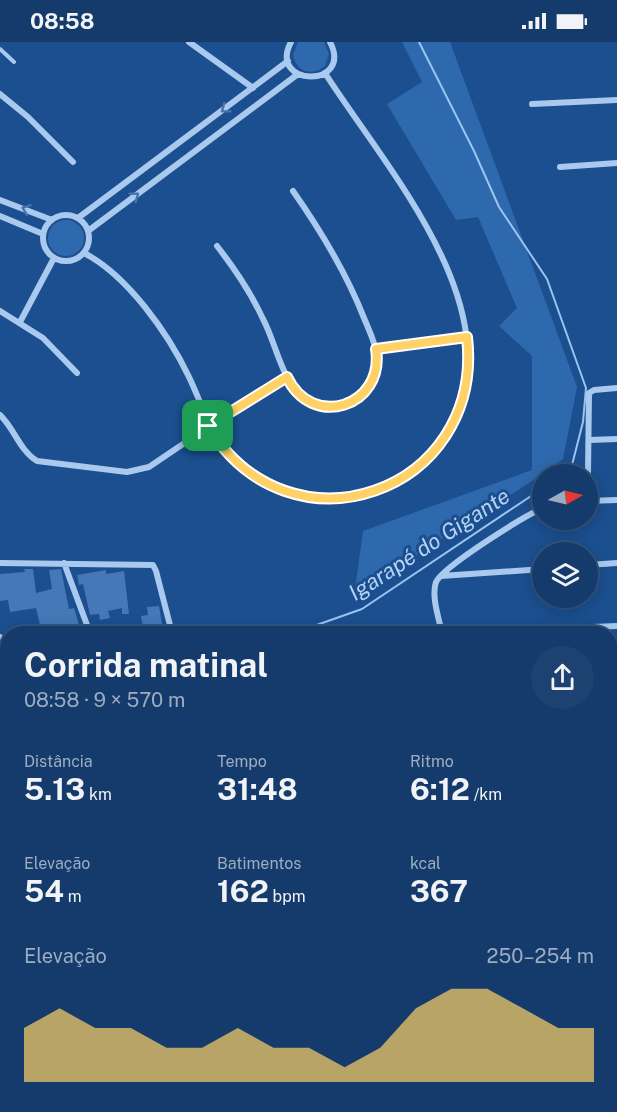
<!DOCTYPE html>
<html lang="pt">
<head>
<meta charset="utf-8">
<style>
  body { margin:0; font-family:"Public Sans",sans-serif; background:#1d4271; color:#f1f3f6; height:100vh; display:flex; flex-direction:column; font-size:22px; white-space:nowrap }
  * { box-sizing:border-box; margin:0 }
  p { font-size:20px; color:#9dadc1 }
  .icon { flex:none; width:33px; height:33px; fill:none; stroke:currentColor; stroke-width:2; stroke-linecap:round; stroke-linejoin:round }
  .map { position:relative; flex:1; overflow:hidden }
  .details { position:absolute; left:0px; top:584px; width:618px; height:488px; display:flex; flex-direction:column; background:#143b6b; border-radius:24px 24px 0 0; box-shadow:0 3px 15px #0003,0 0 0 2px #33557e }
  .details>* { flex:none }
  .needle { width:39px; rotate:82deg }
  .tools { position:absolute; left:532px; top:422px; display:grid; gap:12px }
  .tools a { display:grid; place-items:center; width:66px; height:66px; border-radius:50%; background:#143b6b; box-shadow:0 3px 15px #0003,0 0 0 2px #33557e; font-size:30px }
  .pin { position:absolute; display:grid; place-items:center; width:51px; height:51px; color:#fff; margin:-26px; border-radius:12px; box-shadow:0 3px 9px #0006 }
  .round { display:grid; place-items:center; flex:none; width:63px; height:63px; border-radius:32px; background:#1d4271 }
  .summary { display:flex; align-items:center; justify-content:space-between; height:102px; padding:0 24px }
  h1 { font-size:33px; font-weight:700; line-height:45px }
  .stats { display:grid; grid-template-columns:repeat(3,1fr); gap:9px; height:102px; padding:6px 24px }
  .stats div { display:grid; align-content:center }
  .stats b { font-size:30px; font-weight:700 }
  .stats small { font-size:16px; font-weight:400 }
  .stats p { font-size:16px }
  .chart { height:168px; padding:12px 24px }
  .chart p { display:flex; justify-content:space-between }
  .chart svg { width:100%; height:108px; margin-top:6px; fill:#ffd166; opacity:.7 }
  .status { display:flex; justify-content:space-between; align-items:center; height:42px; padding:0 30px; background:#143b6b; direction:ltr }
  .status svg { height:16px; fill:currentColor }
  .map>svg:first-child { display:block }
  .green { fill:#2e69ad }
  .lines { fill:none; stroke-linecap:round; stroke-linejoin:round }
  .stream { stroke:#9cc4f0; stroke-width:2 }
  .building { fill:#4478b7 }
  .lane { stroke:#a9c9ee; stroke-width:4 }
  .street { stroke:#a9c9ee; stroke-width:6 }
  .oneway { stroke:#4674ac }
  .route-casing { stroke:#fff; stroke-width:12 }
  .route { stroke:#ffd166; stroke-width:8 }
  .labels { text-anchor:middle; stroke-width:6; stroke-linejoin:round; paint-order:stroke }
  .water-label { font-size:22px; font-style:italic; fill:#b5d3f5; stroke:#1b4f8f }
</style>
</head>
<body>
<div class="status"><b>08:58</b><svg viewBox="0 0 49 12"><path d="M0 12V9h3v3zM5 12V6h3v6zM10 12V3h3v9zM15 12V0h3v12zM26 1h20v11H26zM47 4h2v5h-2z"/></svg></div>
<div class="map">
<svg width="617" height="1070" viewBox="0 0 617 1070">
  <rect width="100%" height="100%" fill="#1b4f8f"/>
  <!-- green -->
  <path class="green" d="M298,0H324L329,12L325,24C312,35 296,30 293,13Z
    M402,0H450L577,345L563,417L532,439L354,554L363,489L532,428V314L499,284L517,266L478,175L456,178L387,62L422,40Z
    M48 196a18 18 0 1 1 36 0a18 18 0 1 1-36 0Z"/>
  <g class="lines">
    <!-- stream -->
    <path class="stream" d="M419,0L474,109L499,165L547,237L586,346L583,380L572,423L562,432
      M294,591L362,567L543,446
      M0,728L8,708"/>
  </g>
  <!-- building -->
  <path class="building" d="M24,527H33L36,551L52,547L49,528L61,527L69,567L74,566L79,583L54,588L55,591H38L37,583H40L36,566L10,570L8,558L0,559V532L25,530Z
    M106,528V532L124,529L129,572H122V566L108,569L110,576L100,578L99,572L90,573L83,542L79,543L77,533Z
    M159,564L162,582L143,586L141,574L148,573L147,565Z
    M2,618L8,634V695L0,684V619Z
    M8,766V798L0,803V767Z
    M8,845V877L0,878V846Z
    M8,894V920L0,921V896Z
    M198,1064H227L228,1067L199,1070Z"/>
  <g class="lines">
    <!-- lane -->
    <path class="lane" d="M0,7L14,20"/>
    <!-- street -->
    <path class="street" d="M189,0L253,46
      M291,0C267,45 354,47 330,0
      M0,52L28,75L73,120
      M532,62L617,58
      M560,125L617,121
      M0,158L52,178
      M43 196a23 23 0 1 1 46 0a23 23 0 1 1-46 0Z
      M0,174L43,192
      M78,176L288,19
      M88,189L298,32
      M217,204C235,227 251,251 263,277C275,299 282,338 301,354C314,365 332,368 348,362C366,354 379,335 377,315C376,302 369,288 364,276C346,230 321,189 293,149
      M84,211C127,233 168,291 189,335C208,375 212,405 252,433C291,460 343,464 387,445C414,432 438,410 452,383C513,265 384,124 325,31
      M0,269L43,296L77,331
      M20,280L54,216
      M376,307L467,295
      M0,373C14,386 20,409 37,419L127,430L149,425L279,337L287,335
      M590,398L617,397
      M588,432L589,351L594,348L617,346
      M588,459L617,458
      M0,521L153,523L156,529L172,591
      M64,521L90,591
      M588,523L617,521
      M441,534L543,527
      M442,591C439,577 431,554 436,540C444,524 524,474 543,466
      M448,591L617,584
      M0,595L8,617
      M610,646H617
      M610,707H617
      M0,731L8,729
      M610,770H617
      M6,804L8,803
      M610,830H617
      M0,888L8,885
      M610,894L617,893
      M610,955H617
      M0,966L8,964
      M610,1022L617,1021
      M35,1064L37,1070
      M113,1064L115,1070
      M191,1064L193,1070
      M348,1064L350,1070
      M428,1064L430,1070
      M464,1064L467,1070
      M253,1070L278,1064"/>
  </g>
  <!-- one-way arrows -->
  <defs><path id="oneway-chevron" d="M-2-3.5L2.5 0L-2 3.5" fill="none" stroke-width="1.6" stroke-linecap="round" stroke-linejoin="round" transform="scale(1.5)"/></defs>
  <g class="oneway">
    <use href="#oneway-chevron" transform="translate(225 67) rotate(143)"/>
    <use href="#oneway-chevron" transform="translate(135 154) rotate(-37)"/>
    <use href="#oneway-chevron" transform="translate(26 167) rotate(-159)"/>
  </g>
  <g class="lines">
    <defs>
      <path id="route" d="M467,295C485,451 289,519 208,384L287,335C312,388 385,365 376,307Z"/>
    </defs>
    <!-- route casing -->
    <use href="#route" class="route-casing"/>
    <!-- route -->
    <use href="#route" class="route"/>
  </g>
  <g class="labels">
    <!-- water labels -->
    <g class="water-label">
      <text transform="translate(429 502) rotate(-33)" y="8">Igarapé do Gigante</text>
    </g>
  </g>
</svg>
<div class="tools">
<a><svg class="needle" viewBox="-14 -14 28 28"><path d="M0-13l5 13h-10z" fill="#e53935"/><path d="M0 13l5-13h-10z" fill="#9dadc1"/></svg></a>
<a><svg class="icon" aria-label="layers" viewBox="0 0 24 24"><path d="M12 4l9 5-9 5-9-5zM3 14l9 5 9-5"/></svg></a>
</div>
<div class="pin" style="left:208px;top:384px;background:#1e9e55"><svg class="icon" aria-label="arrive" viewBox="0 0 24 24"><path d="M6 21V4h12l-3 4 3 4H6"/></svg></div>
<section class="details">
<div class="summary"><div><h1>Corrida matinal</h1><p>08:58 · 9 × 570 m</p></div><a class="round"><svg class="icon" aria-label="share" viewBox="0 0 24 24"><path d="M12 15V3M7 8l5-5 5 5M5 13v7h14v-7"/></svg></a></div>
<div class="stats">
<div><p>Distância</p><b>5.13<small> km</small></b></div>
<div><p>Tempo</p><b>31:48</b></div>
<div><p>Ritmo</p><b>6:12<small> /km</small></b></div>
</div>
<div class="stats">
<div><p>Elevação</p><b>54<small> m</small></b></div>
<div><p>Batimentos</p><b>162<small> bpm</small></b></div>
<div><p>kcal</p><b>367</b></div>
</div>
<div class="chart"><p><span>Elevação</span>250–254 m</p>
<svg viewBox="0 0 160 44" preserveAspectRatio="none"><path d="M0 44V22L10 14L20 22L30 22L40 30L50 30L60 22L70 30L80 30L90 38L100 30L110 14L120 6L130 6L140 14L150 22L160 22V44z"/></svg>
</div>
</section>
</div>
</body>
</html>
